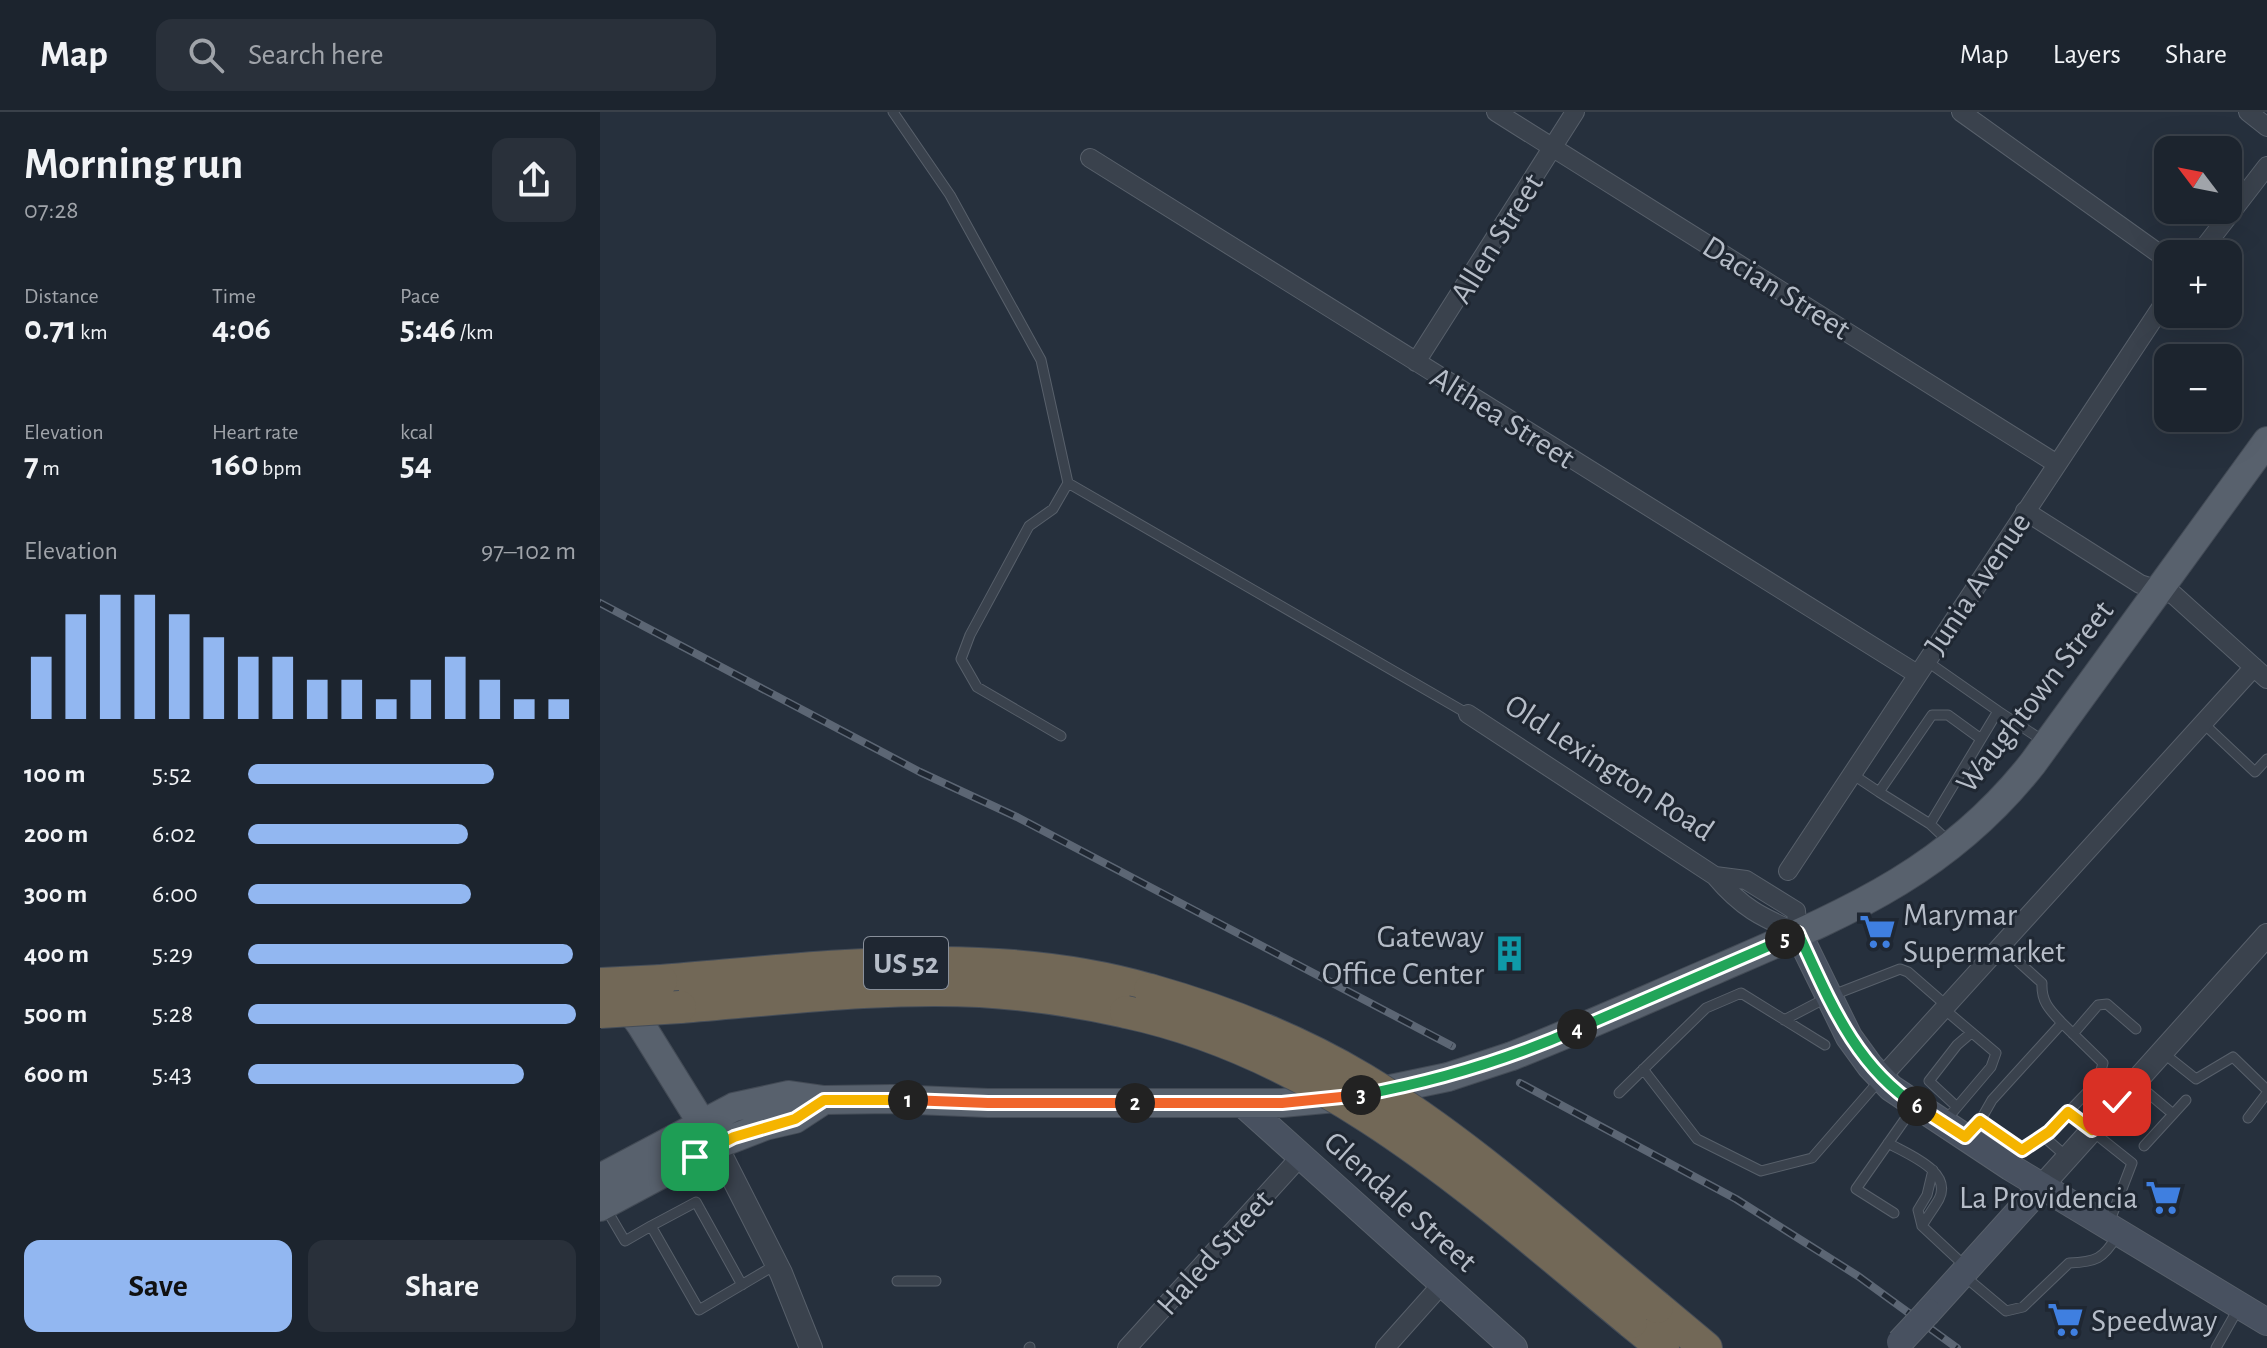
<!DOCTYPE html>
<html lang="en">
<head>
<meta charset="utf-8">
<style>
  body { margin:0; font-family:"Alegreya Sans",sans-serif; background:#29303a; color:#f1f3f6; height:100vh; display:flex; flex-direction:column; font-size:30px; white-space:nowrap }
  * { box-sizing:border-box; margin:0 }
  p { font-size:26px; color:#a0a4aa }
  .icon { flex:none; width:44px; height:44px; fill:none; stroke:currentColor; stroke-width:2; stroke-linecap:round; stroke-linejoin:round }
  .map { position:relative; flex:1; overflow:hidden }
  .drawer { display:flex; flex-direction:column; background:#1c242e; width:600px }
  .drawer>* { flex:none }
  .needle { width:52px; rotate:302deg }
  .tools { position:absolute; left:1554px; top:24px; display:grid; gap:16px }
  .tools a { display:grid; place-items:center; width:88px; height:88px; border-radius:16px; background:#1c242e; box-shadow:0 8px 32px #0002,0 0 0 2px #3a414a; font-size:40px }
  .pin { position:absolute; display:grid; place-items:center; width:68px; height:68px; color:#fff; margin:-34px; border-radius:16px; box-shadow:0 4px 12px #0006 }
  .km { position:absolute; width:40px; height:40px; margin:-20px; border-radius:50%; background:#222; color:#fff; font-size:22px; line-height:40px; text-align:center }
  .round { display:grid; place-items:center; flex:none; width:84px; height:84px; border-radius:16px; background:#29303a }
  .head { display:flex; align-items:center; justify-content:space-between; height:136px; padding:0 24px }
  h1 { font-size:44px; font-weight:600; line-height:60px }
  .figures { display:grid; grid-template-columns:repeat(3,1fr); gap:12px; height:136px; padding:8px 24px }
  .figures div { display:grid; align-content:center }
  .figures b { font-size:34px; font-weight:600 }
  .figures small { font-size:22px; font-weight:400 }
  .figures p { font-size:22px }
  .chart { height:224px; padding:16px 24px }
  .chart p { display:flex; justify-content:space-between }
  .chart svg { width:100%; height:144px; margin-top:8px; stroke:#92b7f1; stroke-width:6 }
  .button { display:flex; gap:16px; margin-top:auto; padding:16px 24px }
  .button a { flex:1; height:92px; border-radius:16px; background:#92b7f1; color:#111; font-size:32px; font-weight:600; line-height:92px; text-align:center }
  .button a+a { background:#29303a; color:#f1f3f6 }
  ul { padding:0 24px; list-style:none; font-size:26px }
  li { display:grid; grid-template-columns:128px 96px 1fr; align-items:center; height:60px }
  li i { height:20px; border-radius:10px; background:#92b7f1 }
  header { display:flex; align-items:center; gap:48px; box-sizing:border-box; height:112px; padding:0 40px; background:#1c242e; border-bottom:2px solid #3a414a }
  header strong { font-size:38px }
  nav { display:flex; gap:44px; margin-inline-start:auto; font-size:28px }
  .search { width:560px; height:72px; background:#29303a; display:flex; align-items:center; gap:20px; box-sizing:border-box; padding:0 28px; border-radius:16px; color:#a0a4aa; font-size:30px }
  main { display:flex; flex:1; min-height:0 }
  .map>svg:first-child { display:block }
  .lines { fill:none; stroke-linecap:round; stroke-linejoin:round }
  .service-casing { stroke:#58606b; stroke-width:11 }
  .minor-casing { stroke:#58606b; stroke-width:20 }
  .tertiary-casing { stroke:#58606b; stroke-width:24 }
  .secondary-casing { stroke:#58606b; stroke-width:28 }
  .primary-casing { stroke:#434b56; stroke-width:30 }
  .motorway-casing { stroke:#454d58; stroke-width:34 }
  .service { stroke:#3a424d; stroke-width:9 }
  .minor { stroke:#3a424d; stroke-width:18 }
  .tertiary { stroke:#3a424d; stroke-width:22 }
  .secondary { stroke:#485160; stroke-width:26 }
  .primary { stroke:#58616d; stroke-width:28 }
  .motorway { stroke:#726857; stroke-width:32 }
  .rail-casing { stroke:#5c6674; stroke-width:8 }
  .rail { stroke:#1f2732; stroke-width:5; stroke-dasharray:15; stroke-linecap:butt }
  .secondary-bridge-casing { stroke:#58606b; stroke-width:28; stroke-linecap:butt }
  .primary-bridge-casing { stroke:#434b56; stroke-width:30; stroke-linecap:butt }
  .motorway-bridge-casing { stroke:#454d58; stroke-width:34; stroke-linecap:butt }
  .secondary-bridge { stroke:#485160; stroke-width:26 }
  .primary-bridge { stroke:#58616d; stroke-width:28 }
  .motorway-bridge { stroke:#726857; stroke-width:32 }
  .split-1-casing { stroke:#fff; stroke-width:16 }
  .split-2-casing { stroke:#fff; stroke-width:16 }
  .split-3-casing { stroke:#fff; stroke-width:16 }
  .split-4-casing { stroke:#fff; stroke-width:16 }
  .split-5-casing { stroke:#fff; stroke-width:16 }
  .split-6-casing { stroke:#fff; stroke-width:16 }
  .split-7-casing { stroke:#fff; stroke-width:16 }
  .split-1 { stroke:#f5b400; stroke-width:10 }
  .split-2 { stroke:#f0652b; stroke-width:10 }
  .split-3 { stroke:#f0652b; stroke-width:10 }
  .split-4 { stroke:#22a559; stroke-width:10 }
  .split-5 { stroke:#22a559; stroke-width:10 }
  .split-6 { stroke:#22a559; stroke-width:10 }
  .split-7 { stroke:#f5b400; stroke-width:10 }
  .labels { text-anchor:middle; stroke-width:6; stroke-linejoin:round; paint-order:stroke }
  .shield { fill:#1f2732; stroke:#89909b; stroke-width:2 }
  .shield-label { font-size:30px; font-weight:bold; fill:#b6bdc8 }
  .street-label { font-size:32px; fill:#b6bdc8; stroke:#1f2732 }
  .poi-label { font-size:32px; fill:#b6bdc8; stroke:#1f2732; text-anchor:start }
</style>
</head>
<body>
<header>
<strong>Map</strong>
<div class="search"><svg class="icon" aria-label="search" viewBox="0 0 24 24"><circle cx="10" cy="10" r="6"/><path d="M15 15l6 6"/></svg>Search here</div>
<nav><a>Map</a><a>Layers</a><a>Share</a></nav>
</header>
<main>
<section class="drawer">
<div class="head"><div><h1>Morning run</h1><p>07:28</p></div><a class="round"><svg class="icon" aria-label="share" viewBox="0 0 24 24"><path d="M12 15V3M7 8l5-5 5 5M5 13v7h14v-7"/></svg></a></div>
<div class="figures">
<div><p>Distance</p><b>0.71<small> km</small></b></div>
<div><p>Time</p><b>4:06</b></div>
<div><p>Pace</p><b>5:46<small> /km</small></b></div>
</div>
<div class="figures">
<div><p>Elevation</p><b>7<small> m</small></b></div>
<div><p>Heart rate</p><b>160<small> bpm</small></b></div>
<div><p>kcal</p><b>54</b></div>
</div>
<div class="chart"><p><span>Elevation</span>97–102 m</p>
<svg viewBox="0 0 160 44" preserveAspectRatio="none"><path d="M5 44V25M15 44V12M25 44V6M35 44V6M45 44V12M55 44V19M65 44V25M75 44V25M85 44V32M95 44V32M105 44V38M115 44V32M125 44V25M135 44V32M145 44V38M155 44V38"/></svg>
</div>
<ul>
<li><b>100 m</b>5:52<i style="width:75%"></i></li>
<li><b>200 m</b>6:02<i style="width:67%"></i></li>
<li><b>300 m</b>6:00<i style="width:68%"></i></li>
<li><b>400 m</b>5:29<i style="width:99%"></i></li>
<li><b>500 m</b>5:28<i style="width:100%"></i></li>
<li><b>600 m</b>5:43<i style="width:84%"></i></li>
</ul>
<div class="button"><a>Save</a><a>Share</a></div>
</section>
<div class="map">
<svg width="1667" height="1236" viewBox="0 0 1667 1236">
  <rect width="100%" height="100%" fill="#26303d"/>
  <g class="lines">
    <defs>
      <path id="service" d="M293,0L350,83L441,248L468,371L453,397L429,414L370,523L361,547L377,575L461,624
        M468,371C601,449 735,524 868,602
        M1325,548L1398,599L1330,712L1348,729
        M1398,599L1445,630
        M1603,611L1655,660L1667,647
        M1252,662L1279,680L1332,603H1348L1381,627
        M1279,680L1330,712
        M1401,834L1442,871C1441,890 1450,898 1462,911
        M1344,897L1396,941L1391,955L1346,1008
        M1184,908L1228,885L1300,857L1308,860L1347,894
        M1473,922L1498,893L1507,892L1536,917
        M1562,940L1596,967L1633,945L1667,978
        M1043,957L1097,1027L1161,1059L1212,1046L1279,969
        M1535,970L1573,1002
        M1019,981L1106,896L1141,881L1225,933
        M1357,995L1329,969L1357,933L1371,921
        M1468,1000L1532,1051L1509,1111
        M1648,1006L1667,981
        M1380,1009L1422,1038L1419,1042
        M1367,1022L1380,1009L1392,988L1462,911L1503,951L1498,969L1516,989
        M1443,1024L1467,1045
        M1288,1031C1307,1042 1353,1059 1339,1087C1334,1096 1327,1105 1322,1114L1366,1155
        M1544,1034L1586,988
        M1422,1038L1449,1020L1498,969
        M5,1095L25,1129L51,1114L99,1198L177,1152
        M1294,1101L1256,1077L1315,993
        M51,1114L96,1090L142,1173
        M1322,1114L1318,1098L1327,1083L1333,1058
        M1363,1163L1406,1199L1423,1195L1469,1151C1496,1150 1503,1147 1517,1124
        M297,1169H336
        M429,1236L430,1235
        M1616,1236L1638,1197"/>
      <path id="minor" d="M896,0L1457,352
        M1361,0L1568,148
        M1648,0L1667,15
        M490,46L1317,562
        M1599,142L1667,54
        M816,250L975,0
        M1425,399L1540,472L1574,483L1667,567
        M868,602L1115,764C1142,796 1161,805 1198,821L1196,799L1146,768L1115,764
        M1188,759L1568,185
        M1281,966L1654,555
        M527,1236L701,1044
        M785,1236L842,1172"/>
      <path id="tertiary" d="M116,1033L181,1161L211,1236
        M1442,1074L1667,823"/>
      <path id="secondary" d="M1198,821L1249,925L1270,954L1291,976L1410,1055L1667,1210
        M643,992L914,1236
        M1328,1200L1442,1074"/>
      <path id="primary" d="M19,883L41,913L111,1026
        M912,944C981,917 1047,887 1115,858C1241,803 1345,763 1433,651L1667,329
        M0,1066L134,995L189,983L224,988L292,987L388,991H682L757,984L848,965
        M0,1095L116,1033L165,1014L195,1007L224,988"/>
      <path id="motorway" d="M61,869C223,856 391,832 550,878
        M80,895C180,887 281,874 380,879C430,882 478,889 526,900
        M1057,1195L1106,1236
        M1031,1210L1063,1236"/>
    </defs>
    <!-- service casing -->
    <use href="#service" class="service-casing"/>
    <!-- minor casing -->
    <use href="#minor" class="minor-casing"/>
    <!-- tertiary casing -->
    <use href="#tertiary" class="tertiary-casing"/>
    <!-- secondary casing -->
    <use href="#secondary" class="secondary-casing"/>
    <!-- primary casing -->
    <use href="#primary" class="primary-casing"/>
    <!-- motorway casing -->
    <use href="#motorway" class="motorway-casing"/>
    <!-- service -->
    <use href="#service" class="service"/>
    <!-- minor -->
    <use href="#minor" class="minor"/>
    <!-- tertiary -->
    <use href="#tertiary" class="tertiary"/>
    <!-- secondary -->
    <use href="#secondary" class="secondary"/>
    <!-- primary -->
    <use href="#primary" class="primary"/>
    <!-- motorway -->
    <use href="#motorway" class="motorway"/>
    <defs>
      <path id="rail" d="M0,491L320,660L417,705L852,934
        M920,971L1136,1087L1258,1164L1357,1236"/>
    </defs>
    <!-- rail casing -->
    <use href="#rail" class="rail-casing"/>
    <!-- rail -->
    <use href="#rail" class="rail"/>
    <defs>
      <path id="secondary-bridge" d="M1300,1230L1328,1200"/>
      <path id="primary-bridge" d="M848,965L912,944"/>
      <path id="motorway-bridge" d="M0,872L61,869
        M550,878C624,899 696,927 763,967C869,1031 962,1117 1057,1195
        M0,900L80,895
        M526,900C727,943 878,1084 1031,1210"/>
    </defs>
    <!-- secondary-bridge casing -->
    <use href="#secondary-bridge" class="secondary-bridge-casing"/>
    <!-- primary-bridge casing -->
    <use href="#primary-bridge" class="primary-bridge-casing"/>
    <!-- motorway-bridge casing -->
    <use href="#motorway-bridge" class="motorway-bridge-casing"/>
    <!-- secondary-bridge -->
    <use href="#secondary-bridge" class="secondary-bridge"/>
    <!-- primary-bridge -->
    <use href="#primary-bridge" class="primary-bridge"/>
    <!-- motorway-bridge -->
    <use href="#motorway-bridge" class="motorway-bridge"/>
  </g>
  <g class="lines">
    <defs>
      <path id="split-1" d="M95,1045L134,1025L195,1007L224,988H308"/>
      <path id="split-2" d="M308,988L388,991H535"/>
      <path id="split-3" d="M535,991H682L761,983"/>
      <path id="split-4" d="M761,983C837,969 907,948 977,917"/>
      <path id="split-5" d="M977,917L1185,827"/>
      <path id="split-6" d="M1185,827L1198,821C1229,887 1254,953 1317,994"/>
      <path id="split-7" d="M1317,994L1365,1025L1380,1009L1422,1038L1449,1020L1468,1000L1492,1018L1517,990"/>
    </defs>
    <!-- split-1 casing -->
    <use href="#split-1" class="split-1-casing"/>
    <!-- split-2 casing -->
    <use href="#split-2" class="split-2-casing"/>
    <!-- split-3 casing -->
    <use href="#split-3" class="split-3-casing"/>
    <!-- split-4 casing -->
    <use href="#split-4" class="split-4-casing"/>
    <!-- split-5 casing -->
    <use href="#split-5" class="split-5-casing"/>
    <!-- split-6 casing -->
    <use href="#split-6" class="split-6-casing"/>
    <!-- split-7 casing -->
    <use href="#split-7" class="split-7-casing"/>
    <!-- split-1 -->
    <use href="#split-1" class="split-1"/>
    <!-- split-2 -->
    <use href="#split-2" class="split-2"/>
    <!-- split-3 -->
    <use href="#split-3" class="split-3"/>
    <!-- split-4 -->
    <use href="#split-4" class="split-4"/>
    <!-- split-5 -->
    <use href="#split-5" class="split-5"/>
    <!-- split-6 -->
    <use href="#split-6" class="split-6"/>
    <!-- split-7 -->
    <use href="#split-7" class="split-7"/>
  </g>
  <!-- icons -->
  <defs>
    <symbol id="supermarket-bare" viewBox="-9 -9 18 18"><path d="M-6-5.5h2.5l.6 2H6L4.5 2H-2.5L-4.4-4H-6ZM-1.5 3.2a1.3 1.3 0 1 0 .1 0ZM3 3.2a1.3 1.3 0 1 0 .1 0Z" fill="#3f7fe0" stroke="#1f2732" stroke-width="2.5" paint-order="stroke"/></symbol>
    <symbol id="building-bare" viewBox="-9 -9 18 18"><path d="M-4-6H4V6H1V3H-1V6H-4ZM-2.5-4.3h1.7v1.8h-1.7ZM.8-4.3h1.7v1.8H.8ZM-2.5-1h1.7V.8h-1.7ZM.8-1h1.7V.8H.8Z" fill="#0f9aa8" stroke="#1f2732" stroke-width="2.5" paint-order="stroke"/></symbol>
  </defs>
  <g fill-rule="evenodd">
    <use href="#supermarket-bare" x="1252" y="794" width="51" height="51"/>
    <use href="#building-bare" x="884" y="816" width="51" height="51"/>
    <use href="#supermarket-bare" x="1538" y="1060" width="51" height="51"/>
    <use href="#supermarket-bare" x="1440" y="1182" width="51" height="51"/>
  </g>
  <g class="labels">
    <!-- shield labels -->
    <rect class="shield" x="264" y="825" width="84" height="52" rx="6"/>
    <g class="shield-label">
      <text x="306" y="861">US 52</text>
    </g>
    <!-- street labels -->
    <g class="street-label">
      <text transform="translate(896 126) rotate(-58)" y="11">Allen Street</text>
      <text transform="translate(1177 175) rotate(32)" y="11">Dacian Street</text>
      <text transform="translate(903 305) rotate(32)" y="11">Althea Street</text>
      <text transform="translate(1377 471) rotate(-56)" y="11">Junia Avenue</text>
      <text transform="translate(1434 584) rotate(-52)" y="11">Waughtown Street</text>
      <text transform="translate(1010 655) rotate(33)" y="11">Old Lexington Road</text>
      <text transform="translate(801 1089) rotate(42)" y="11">Glendale Street</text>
      <text transform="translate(614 1140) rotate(-48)" y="11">Haled Street</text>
    </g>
    <!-- poi labels -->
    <g class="poi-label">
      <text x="1303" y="813">Marymar<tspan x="1303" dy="37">Supermarket</tspan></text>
      <text x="884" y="835" text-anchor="end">Gateway<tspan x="884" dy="37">Office Center</tspan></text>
      <text x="1538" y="1096" text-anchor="end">La Providencia</text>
      <text x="1491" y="1219">Speedway</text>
    </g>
  </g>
</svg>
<div class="tools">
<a><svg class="needle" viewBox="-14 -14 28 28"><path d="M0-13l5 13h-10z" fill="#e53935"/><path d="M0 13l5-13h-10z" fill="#a0a4aa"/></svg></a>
<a>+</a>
<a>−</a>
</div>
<div class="pin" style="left:95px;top:1045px;background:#1e9e55"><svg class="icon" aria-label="arrive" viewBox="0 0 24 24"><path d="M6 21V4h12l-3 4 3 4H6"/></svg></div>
<div class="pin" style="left:1517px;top:990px;background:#d93025"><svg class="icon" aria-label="check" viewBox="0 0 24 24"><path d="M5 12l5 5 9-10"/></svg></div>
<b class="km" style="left:308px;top:988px">1</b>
<b class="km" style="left:535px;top:991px">2</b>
<b class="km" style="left:761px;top:983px">3</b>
<b class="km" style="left:977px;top:917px">4</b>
<b class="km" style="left:1185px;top:827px">5</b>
<b class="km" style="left:1317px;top:994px">6</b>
</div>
</main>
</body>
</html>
